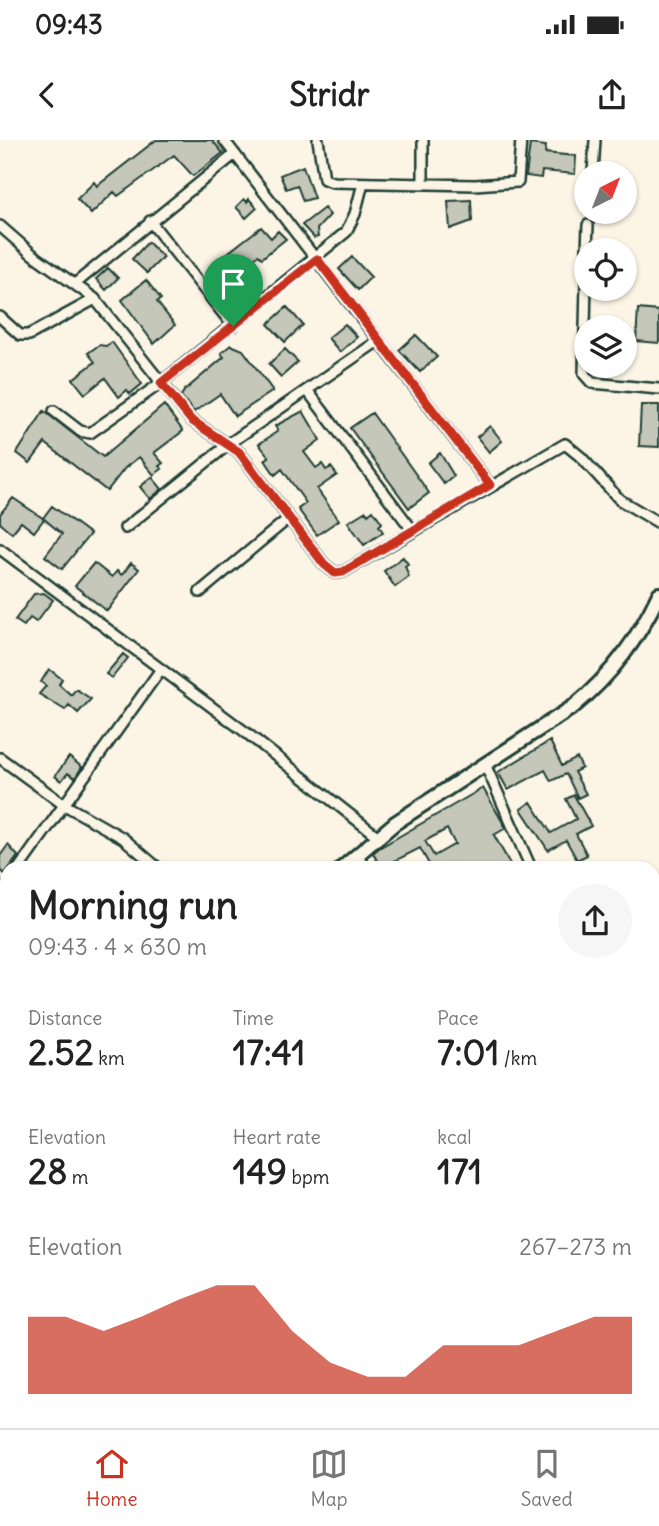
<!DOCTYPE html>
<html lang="en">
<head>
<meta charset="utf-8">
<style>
  body { margin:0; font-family:Delius,sans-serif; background:#f6f6f6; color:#222; height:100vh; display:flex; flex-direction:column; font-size:26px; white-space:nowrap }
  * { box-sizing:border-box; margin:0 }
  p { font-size:23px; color:#767676 }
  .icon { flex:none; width:38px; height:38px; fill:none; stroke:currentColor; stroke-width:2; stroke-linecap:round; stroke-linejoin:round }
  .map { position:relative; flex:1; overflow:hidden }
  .panel { position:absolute; left:0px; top:721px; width:660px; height:567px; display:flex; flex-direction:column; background:#fff; border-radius:21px 21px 0 0; box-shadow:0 2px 5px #0004 }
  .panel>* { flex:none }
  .needle { width:46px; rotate:42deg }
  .buttons { position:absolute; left:574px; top:21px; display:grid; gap:14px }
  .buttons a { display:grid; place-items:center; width:63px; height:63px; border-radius:50%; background:#fff; box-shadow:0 2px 5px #0004; font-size:35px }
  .pin { position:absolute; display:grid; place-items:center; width:60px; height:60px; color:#fff; margin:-72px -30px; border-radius:50% 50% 50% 0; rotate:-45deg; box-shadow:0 0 7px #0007 }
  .pin .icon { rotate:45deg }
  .round { display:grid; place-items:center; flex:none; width:74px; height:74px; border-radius:37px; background:#f6f6f6 }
  .headline { display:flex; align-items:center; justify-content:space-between; height:119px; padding:0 28px }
  h1 { font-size:38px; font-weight:700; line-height:52px }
  .metrics { display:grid; grid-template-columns:repeat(3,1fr); gap:10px; height:119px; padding:7px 28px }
  .metrics div { display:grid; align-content:center }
  .metrics b { font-size:35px; font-weight:700 }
  .metrics small { font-size:19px; font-weight:400 }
  .metrics p { font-size:19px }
  .chart { height:196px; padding:14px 28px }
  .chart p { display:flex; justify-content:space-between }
  .chart svg { width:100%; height:126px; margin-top:7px; fill:#c8321e; opacity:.7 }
  .status { display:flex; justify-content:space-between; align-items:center; height:49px; padding:0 35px; background:#fff; direction:ltr }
  .status svg { height:19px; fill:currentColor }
  header { display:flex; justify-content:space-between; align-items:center; height:91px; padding:0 28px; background:#fff; font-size:32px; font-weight:700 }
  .tab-bar { display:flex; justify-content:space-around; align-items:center; height:98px; border-top:2px solid #e0e0e0; background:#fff; font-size:19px; color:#767676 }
  .tab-bar a { display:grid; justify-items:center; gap:4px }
  .tab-bar .active { color:#c8321e }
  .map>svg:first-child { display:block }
  .building { fill:#c5c7b9; stroke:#1f3d34; stroke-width:2; fill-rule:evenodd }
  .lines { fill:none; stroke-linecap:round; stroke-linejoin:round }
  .street-casing { stroke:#1f3d34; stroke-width:14 }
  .secondary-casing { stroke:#1f3d34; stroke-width:18 }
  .street { stroke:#fcf5e5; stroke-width:9 }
  .secondary { stroke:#fcf5e5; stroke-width:12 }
  .route-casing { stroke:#fff; stroke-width:14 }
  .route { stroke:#c8321e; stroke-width:9 }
</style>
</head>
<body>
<div class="status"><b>09:43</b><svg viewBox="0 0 49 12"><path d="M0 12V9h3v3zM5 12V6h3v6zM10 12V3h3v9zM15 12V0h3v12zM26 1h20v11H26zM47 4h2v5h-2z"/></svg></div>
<header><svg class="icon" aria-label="back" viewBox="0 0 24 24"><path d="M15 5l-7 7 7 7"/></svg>Stridr<svg class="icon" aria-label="share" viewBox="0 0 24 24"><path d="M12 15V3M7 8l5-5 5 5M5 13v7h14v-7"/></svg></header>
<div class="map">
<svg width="659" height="1288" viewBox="0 0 659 1288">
  <rect width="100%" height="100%" fill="#fcf5e5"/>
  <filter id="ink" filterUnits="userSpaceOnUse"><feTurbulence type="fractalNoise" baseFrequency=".0143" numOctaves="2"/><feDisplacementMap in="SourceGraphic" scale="14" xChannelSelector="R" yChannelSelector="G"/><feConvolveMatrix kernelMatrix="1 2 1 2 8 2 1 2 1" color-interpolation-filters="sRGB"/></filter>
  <g filter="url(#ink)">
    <!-- building -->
    <path class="building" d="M156,0H212L223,13L193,36L174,15L118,56L114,52L91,74L77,59L94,42L97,46Z
      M530,4L546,6L545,13L576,16L575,34L542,31L541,38L526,36Z
      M303,26L314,58L303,61L297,45L286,49L280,35Z
      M244,59L247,62L249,59L257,68L246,78L236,67Z
      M471,60L472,81L450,89L448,61Z
      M324,68L330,75L317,89L318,97L314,98L302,85Z
      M261,87L271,98L278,91L286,99L262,118L258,115L234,135L220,119Z
      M148,102L163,117L147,133L132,119Z
      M352,117L371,137L358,150L339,129Z
      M108,128L118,138L106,150L96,139Z
      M146,140L161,159L157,162L175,185L154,204L122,160Z
      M287,167L303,185L285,202L268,184Z
      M638,169L659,171V203L636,201Z
      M345,184L357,197L340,212L328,198Z
      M416,195L437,217L420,232L399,210Z
      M112,202L142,244L130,254L127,250L119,257L105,238L85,254L73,239L95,222L88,213L99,205L106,206Z
      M231,205L243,210L273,251L235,276L220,254L194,272L181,256L184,251L224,217L221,213Z
      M285,209L298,222L281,237L269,224Z
      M164,265L183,291L154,313L163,323L159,326L162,329L154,335L139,317L125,328L107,351L45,303L30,323L17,313L44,271L103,317Z
      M641,265H659V307L639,306Z
      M303,271L320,300L304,312L316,328L322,324L326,330L331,327L337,335L317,349L339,380L317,395L298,369L306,363L282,329L275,335L265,320L269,317L259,304L278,291L275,286Z
      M372,273L429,353L409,368L350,288Z
      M490,286L502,301L489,312L477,297Z
      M440,313L454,336L444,344L428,323Z
      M152,337L162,349L150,359L140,347Z
      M13,358L44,379L34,392L21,382L12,393L0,383V374Z
      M52,366L90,394L62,429L45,416L62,394L43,378Z
      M373,370L382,383L379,386L383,392L364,405L348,382L366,371L368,374Z
      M403,417L408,424L405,426L409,437L395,447L384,431Z
      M94,423L112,437L117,431L122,435L131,423L139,429L107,471L75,446Z
      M44,453L53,460L36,482L30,478L24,486L15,480L34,454Z
      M123,514L128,518L112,538L106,534Z
      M49,529L62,539L59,544L71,555L76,549L91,559L78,573L69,565L65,570L39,554L46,546L41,542Z
      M550,601L562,626L577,618L582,628L574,632L586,654L578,658L566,634L551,641L545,630L508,650L498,632Z
      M69,617L82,627L75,638L68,633L61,641L55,636Z
      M483,648L506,688L494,695L510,724L503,728H431L420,708L381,728L373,713L379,708ZM447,689L455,704L434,716L425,701Z
      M574,655L591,686L576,694L587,715L577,720L566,700L548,710L521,669L531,662L551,693L576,679L566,659Z
      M8,705L18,716L5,734L0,730V716Z"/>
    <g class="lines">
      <defs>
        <path id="street" d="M224,0L490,345
          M318,0L324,39L333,42L475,45L518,42L521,0
          M593,33L595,0
          M423,43V0
          M150,81L233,186
          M0,86L32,114L95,159L191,280L239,312L324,424L335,433L343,432L565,304L581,317L620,360L659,383
          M587,110L588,85
          M586,142L584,234L592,243L659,249
          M76,143L235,14
          M0,177L20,195H29L95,159
          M307,250L413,391
          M54,271L80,291L90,293L161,243L346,92L355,74L363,43
          M125,388L230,303L378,201
          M0,409L244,591L377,696
          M200,452L289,378
          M0,618L63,664L123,698L158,728
          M485,624L531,728
          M358,714L364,728
          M19,728L161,529
          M0,756L7,746
          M653,855L659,854
          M653,1034L659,1049
          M0,1119L7,1135
          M0,1166L7,1163
          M653,1259L659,1256
          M363,1281L366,1288
          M478,1281L480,1288
          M80,1288L92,1281
          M595,1288L609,1281"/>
        <path id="secondary" d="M342,728L395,683L573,567C612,535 638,499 659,454
          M0,911L7,908
          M0,926L7,923"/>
      </defs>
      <!-- street casing -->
      <use href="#street" class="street-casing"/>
      <!-- secondary casing -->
      <use href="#secondary" class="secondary-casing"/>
      <!-- street -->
      <use href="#street" class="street"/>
      <!-- secondary -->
      <use href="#secondary" class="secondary"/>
    </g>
  </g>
  <g class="lines" filter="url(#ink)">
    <defs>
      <path id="route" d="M317,119L490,345L343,432L335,433L324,424L239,312L191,280L161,243Z"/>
    </defs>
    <!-- route casing -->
    <use href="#route" class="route-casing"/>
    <!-- route -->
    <use href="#route" class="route"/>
  </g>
</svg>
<div class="buttons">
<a><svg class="needle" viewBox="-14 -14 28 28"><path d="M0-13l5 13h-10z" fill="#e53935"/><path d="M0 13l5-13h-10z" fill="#767676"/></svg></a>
<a><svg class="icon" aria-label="locate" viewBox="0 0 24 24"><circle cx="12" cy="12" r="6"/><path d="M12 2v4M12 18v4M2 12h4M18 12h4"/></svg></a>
<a><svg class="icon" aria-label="layers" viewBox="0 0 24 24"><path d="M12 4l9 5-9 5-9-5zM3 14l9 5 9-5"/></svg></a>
</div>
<div class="pin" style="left:233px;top:186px;background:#1e9e55"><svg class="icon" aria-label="arrive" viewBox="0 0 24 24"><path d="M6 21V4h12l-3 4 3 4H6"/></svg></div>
<section class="panel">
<div class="headline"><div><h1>Morning run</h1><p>09:43 · 4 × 630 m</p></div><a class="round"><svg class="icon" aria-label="share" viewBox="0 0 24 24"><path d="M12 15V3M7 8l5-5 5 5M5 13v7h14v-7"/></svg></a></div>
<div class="metrics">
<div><p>Distance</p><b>2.52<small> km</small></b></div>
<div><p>Time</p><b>17:41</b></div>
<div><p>Pace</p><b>7:01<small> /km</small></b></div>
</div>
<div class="metrics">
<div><p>Elevation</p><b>28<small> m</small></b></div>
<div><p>Heart rate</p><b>149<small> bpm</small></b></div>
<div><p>kcal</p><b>171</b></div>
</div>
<div class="chart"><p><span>Elevation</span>267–273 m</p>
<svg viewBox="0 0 160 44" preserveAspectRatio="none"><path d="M0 44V17L10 17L20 22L30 17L40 11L50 6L60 6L70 22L80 33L90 38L100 38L110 27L120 27L130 27L140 22L150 17L160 17V44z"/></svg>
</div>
</section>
</div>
<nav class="tab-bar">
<a class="active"><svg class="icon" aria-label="home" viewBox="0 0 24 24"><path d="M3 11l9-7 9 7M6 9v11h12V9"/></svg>Home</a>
<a><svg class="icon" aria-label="map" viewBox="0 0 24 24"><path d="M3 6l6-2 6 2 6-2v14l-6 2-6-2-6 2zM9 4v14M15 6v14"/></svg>Map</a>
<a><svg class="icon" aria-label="saved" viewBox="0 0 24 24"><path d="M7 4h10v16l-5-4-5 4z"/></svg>Saved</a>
</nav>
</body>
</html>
